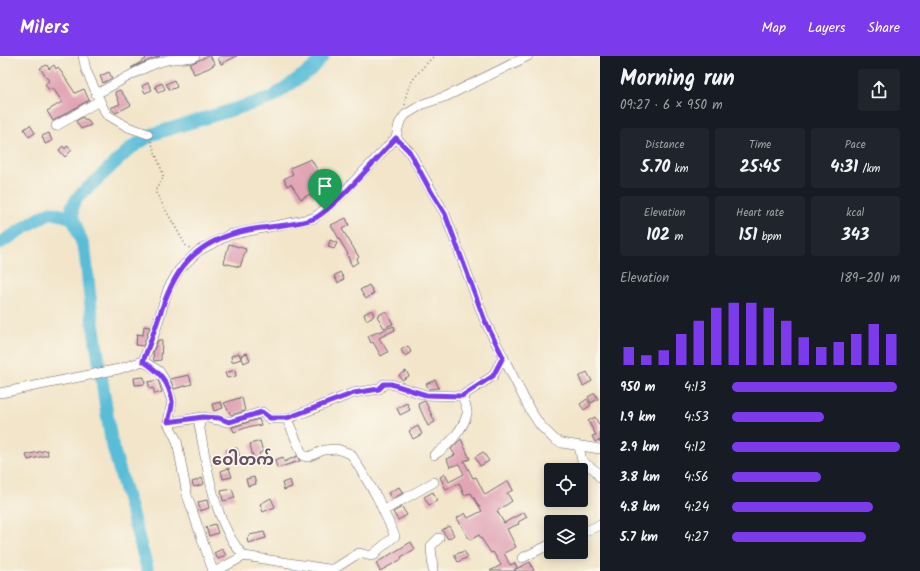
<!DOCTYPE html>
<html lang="en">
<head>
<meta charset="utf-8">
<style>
  body { margin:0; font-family:Kalam,"Noto Sans Myanmar",sans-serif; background:#20242c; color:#f1f3f6; height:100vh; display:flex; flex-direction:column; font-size:15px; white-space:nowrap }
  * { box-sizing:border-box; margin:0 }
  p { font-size:13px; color:#9ea1a6 }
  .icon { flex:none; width:22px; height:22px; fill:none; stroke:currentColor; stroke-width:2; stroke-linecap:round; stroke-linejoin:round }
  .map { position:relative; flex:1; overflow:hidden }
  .panel { display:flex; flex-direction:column; background:#171b24; width:320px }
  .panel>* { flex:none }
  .controls { position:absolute; left:544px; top:407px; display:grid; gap:8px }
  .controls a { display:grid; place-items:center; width:44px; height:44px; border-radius:4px; background:#171b24; box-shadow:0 2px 10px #0003; font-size:20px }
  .pin { position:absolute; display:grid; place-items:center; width:34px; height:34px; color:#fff; margin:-41px -17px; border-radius:50% 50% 50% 0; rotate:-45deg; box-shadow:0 0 4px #0007 }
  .pin .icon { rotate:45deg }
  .round { display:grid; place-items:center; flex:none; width:42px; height:42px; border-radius:4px; background:#20242c }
  .headline { display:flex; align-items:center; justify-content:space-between; height:68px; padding:0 20px }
  h1 { font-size:22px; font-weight:700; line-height:30px }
  .stats { display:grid; grid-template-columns:repeat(3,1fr); gap:6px; height:68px; padding:4px 20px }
  .stats div { display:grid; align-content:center; border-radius:4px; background:#20242c; text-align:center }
  .stats b { font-size:17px; font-weight:700 }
  .stats small { font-size:11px; font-weight:400 }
  .stats p { font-size:11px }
  .chart { height:112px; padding:8px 20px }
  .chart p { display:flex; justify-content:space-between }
  .chart svg { width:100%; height:72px; margin-top:4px; stroke:#7c3aed; stroke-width:6 }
  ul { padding:0 20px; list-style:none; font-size:13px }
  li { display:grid; grid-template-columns:64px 48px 1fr; align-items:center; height:30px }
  li i { height:10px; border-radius:5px; background:#7c3aed }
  header { display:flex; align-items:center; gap:24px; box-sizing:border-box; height:56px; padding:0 20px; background:#7c3aed; color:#fff }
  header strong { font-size:19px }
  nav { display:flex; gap:22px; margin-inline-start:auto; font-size:14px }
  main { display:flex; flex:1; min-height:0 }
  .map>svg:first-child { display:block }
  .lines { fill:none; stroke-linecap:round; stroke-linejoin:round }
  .river { stroke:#5abdd8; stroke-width:13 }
  .building { fill:#e1a5b6 }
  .minor-casing { stroke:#6b666d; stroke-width:10 }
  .path { stroke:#6b666d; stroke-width:1.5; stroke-dasharray:1 3; stroke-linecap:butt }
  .minor { stroke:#fff; stroke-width:9 }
  .route-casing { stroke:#fff; stroke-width:8 }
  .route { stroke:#7c3aed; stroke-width:5 }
  .labels { text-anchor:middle; stroke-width:3.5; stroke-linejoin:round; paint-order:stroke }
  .quarter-label { font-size:16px; font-weight:bold; fill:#655066; stroke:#fbf7ec }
</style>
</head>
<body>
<header>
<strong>Milers</strong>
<nav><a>Map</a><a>Layers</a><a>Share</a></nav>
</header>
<main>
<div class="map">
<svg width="600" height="515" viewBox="0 0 600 515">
  <rect width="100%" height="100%" fill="#fbf7ec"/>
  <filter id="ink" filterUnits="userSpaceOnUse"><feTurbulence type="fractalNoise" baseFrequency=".025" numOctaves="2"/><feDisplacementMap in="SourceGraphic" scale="8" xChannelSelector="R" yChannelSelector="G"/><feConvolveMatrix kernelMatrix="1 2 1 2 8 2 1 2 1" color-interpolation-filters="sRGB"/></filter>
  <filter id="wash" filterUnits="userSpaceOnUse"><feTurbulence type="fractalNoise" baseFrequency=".012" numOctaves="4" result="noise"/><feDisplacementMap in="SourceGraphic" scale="16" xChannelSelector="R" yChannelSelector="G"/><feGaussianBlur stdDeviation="0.9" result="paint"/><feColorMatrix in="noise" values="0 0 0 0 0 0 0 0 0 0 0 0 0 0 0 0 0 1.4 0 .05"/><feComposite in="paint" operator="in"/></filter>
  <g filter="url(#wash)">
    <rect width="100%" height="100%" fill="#f2e5c9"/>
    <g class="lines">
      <!-- river -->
      <path class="river" d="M73,162L72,150L78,141L131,92L153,78L271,42L313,12L323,0
        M0,187L50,156L73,162L85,195L92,260L111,384L148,515"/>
    </g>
    <g id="blocks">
      <!-- building -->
      <path class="building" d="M144,0H160L131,12L146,3Z
        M208,0H210L215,8L209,12L194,18L190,8Z
        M221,0H237L221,8L218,2Z
        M47,9L49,13L54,9L56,13L58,11L75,37L84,33L89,44L53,65L47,55L62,46L53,32L49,34L45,28L49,25L40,12Z
        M109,16L112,22L103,27L100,20Z
        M174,24L177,31L170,34L166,28Z
        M148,27L152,34L145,37L142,30Z
        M162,27L165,33L158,37L155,30Z
        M120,34L131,49L116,57L110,52L120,48L115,36Z
        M83,61L85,64L87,63L91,69L81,73L76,65Z
        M30,69L35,77L29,81L24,73Z
        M49,77L52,85L45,88L42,80Z
        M63,90L65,93L67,90L72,94L65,101L59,94Z
        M311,103L323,124L317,128L323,140L330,136L331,140L320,149L315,140L312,142L310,138L301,143L291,128L287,130L284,123L293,118L290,112Z
        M346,162L349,169L342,173L359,201L357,203L358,206L352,210L347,199L348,198L331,169Z
        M330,184L337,187L334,193L328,191Z
        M229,188L246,193L240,211L224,207Z
        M340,216L344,223L338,227L334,220Z
        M369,229L374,237L366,243L360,234Z
        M372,254L374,260L366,264L364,258Z
        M386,255L393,268L384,272L377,260Z
        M144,270L150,271L143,290L136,289L137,278L143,279Z
        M394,270L395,274L379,282L388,296L381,300L373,286L371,287L368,280Z
        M158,284H162L161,304L154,305L153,296Z
        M408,290L411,296L405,300L401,294Z
        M239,297L241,303L232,306L231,300Z
        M247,297L250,304L244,307L241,299Z
        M235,314L236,320L227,322L225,317Z
        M406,315L409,320L402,324L399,319Z
        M587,316L592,325L583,330L579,321Z
        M189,319L192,328L174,333L170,323Z
        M144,321L145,328L135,329L134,322Z
        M158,324L162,336L155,338L153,332L150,333L148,326Z
        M435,324L439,332L429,333L426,328Z
        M595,337L598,343L591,347L588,341Z
        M242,341L245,355L231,359L224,347Z
        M587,343L591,349L584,354L580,348Z
        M425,345L435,366L428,370L418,348Z
        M221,346L223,352L214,355L212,348Z
        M407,347L410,354L400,359L397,352Z
        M595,361L600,370V386L599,384L595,386L592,380L596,379L588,365Z
        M259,363L261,369L252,371L251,370L234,376L232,371Z
        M418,370L422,378L413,383L409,375Z
        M461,383L470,403L464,405L473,422L476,421L485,439L508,425L513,434L507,437L512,445L497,455L504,467L524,456L527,461L518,466L519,468L507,473L516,491L504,497L510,509L515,507L517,512L514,514L530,506L534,515H490L501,509L493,496L491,497L479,479L470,484L466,478L457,462L465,457L468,462L482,455L471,437L464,439L459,427L446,434L440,421L445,418L449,426L464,418L459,408L450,411L447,403L455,399L451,393Z
        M260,385L263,396L259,397L261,404L254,406L250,388Z
        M237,392L240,401L229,404L227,394Z
        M47,394L48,399L28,404L26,399Z
        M483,396L489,405L480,410L475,401Z
        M297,400L300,405L277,412L275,404L283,401L284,406Z
        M229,412L232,421L223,423L221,415Z
        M254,421L256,428L248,430L246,423Z
        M202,422L204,428L194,431L192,426Z
        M290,424L292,431L284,434L282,427Z
        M399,431L403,437L392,443L388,437Z
        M232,433L235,442L223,445L221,435Z
        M433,436L437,445L429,449L424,441Z
        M271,442L275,451L263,456L260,448Z
        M207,444L209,452L200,455L198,446Z
        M402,451L407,459L398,464L393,456Z
        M215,468L218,477L209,480L206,471Z
        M449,470L454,479L448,483L442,474Z
        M264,476L266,482L248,487L247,482L250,479Z
        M411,486L415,493L401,501L402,503L380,515L376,507Z
        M222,493L226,499L218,503L214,497Z
        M464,495L468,501L458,506L454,499Z"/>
    </g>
  </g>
  <g filter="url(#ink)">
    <use href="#blocks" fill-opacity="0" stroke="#6b666d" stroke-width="1"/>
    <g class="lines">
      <defs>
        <path id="minor" d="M83,0L86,14L106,58L128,71L148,78
          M96,38C120,26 141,11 167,4C177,1 187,4 195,0
          M56,70L99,45
          M396,82L409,95L445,158L485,265L530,354L540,369L555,384L562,387L600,393
          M143,305L159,315L164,323L172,345L168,367L177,385L187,439L213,515
          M0,337L119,313L143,305L155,276L168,233L179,214L198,195L229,179L314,162L337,143L396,82L399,68L405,59L423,48L447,40L528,0
          M203,361L199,368C207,410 214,468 244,500L328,513H334L359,497L371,500L375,499
          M287,363L353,337L379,333L384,328H391L426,339L462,340
          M168,367L203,361L229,366L262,356L270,363H287L303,400L308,401L324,394L337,393L351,398L377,441L395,480L371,500
          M579,390L582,405L596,415L600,422
          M434,399C447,391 463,374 467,358C468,353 464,345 462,340L493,320L503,301
          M383,455L434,426
          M581,477L600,469
          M522,502L551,488
          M216,515L244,500
          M433,515L431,490L439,482"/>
      </defs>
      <!-- minor casing -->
      <use href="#minor" class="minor-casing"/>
      <!-- path -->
      <path class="path" d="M405,49C405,28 420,14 434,0
        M151,85L163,118V122L156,133V137L186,190L190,192"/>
      <!-- minor -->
      <use href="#minor" class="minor"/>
    </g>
  </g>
  <g class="lines" filter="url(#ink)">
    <defs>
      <path id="route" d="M396,82L409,95L429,132L445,158L485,265L503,301L493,320L462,340L426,339L391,328H384L379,333L354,337L287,362H270L262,356L229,366L219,362L203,361L168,366C169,360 173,351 172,345C169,325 158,315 143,305C168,245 168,192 244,175C266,170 293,170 313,163C332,155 379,100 396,82Z"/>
    </defs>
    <!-- route casing -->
    <use href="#route" class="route-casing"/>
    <!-- route -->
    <use href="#route" class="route"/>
  </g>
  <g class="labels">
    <!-- quarter labels -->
    <g class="quarter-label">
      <text x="243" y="409">ဝေါတက်</text>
    </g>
  </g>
</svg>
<div class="controls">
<a><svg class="icon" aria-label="locate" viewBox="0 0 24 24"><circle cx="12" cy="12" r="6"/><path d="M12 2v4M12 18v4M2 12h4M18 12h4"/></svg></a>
<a><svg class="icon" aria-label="layers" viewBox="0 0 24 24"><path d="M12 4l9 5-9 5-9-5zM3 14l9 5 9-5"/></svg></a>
</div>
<div class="pin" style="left:325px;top:154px;background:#1e9e55"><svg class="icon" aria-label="arrive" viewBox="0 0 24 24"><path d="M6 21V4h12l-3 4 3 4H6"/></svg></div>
</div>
<section class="panel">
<div class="headline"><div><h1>Morning run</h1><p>09:27 · 6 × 950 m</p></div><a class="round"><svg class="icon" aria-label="share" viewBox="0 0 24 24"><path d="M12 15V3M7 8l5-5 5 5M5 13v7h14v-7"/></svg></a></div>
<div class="stats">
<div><p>Distance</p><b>5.70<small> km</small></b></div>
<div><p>Time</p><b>25:45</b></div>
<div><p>Pace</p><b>4:31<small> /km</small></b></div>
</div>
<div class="stats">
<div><p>Elevation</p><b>102<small> m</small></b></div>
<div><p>Heart rate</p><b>151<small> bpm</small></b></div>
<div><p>kcal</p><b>343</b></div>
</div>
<div class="chart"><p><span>Elevation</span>189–201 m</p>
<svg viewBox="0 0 160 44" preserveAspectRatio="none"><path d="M5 44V33M15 44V38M25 44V35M35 44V25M45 44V17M55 44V9M65 44V6M75 44V6M85 44V9M95 44V17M105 44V27M115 44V33M125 44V30M135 44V25M145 44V19M155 44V25"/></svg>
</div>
<ul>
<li><b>950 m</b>4:13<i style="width:98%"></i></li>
<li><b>1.9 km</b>4:53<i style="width:55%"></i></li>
<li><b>2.9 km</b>4:12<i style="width:100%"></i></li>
<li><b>3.8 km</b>4:56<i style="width:53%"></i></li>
<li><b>4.8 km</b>4:24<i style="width:84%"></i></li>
<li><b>5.7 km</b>4:27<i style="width:80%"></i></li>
</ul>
</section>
</main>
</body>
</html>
